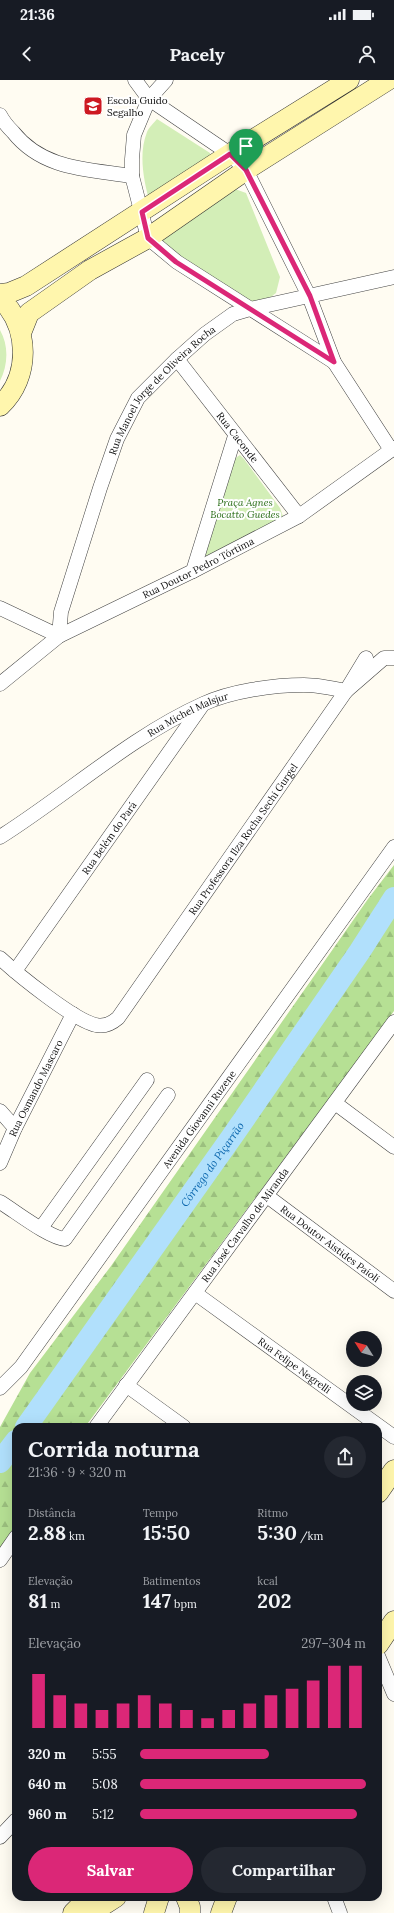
<!DOCTYPE html>
<html lang="pt">
<head>
<meta charset="utf-8">
<style>
  body { margin:0; font-family:Lora,serif; background:#242831; color:#f1f3f6; height:100vh; display:flex; flex-direction:column; font-size:15px; white-space:nowrap }
  * { box-sizing:border-box; margin:0 }
  p { font-size:13px; color:#9ea1a6 }
  .icon { flex:none; width:22px; height:22px; fill:none; stroke:currentColor; stroke-width:2; stroke-linecap:round; stroke-linejoin:round }
  .map { position:relative; flex:1; overflow:hidden }
  .side { position:absolute; left:12px; top:1343px; width:370px; height:478px; display:flex; flex-direction:column; background:#171b24; border-radius:12px; box-shadow:0 4px 16px #0002 }
  .side>* { flex:none }
  .needle { width:26px; rotate:307deg }
  .fabs { position:absolute; left:346px; top:1251px; display:grid; gap:8px }
  .fabs a { display:grid; place-items:center; width:36px; height:36px; border-radius:50%; background:#171b24; box-shadow:0 4px 16px #0002; font-size:20px }
  .pin { position:absolute; display:grid; place-items:center; width:34px; height:34px; color:#fff; margin:-41px -17px; border-radius:50% 50% 50% 0; rotate:-45deg; box-shadow:0 0 4px #0007 }
  .pin .icon { rotate:45deg }
  .round { display:grid; place-items:center; flex:none; width:42px; height:42px; border-radius:21px; background:#242831 }
  .headline { display:flex; align-items:center; justify-content:space-between; height:68px; padding:0 16px }
  h1 { font-size:22px; font-weight:700; line-height:30px }
  .stats { display:grid; grid-template-columns:repeat(3,1fr); gap:6px; height:68px; padding:4px 16px }
  .stats div { display:grid; align-content:center }
  .stats b { font-size:20px; font-weight:700 }
  .stats small { font-size:11px; font-weight:400 }
  .stats p { font-size:11px }
  .chart { height:112px; padding:8px 16px }
  .chart p { display:flex; justify-content:space-between }
  .chart svg { width:100%; height:72px; margin-top:4px; stroke:#db2777; stroke-width:6 }
  .cta { display:flex; gap:8px; margin-top:auto; padding:8px 16px }
  .cta a { flex:1; height:46px; border-radius:24px; background:#db2777; color:#fff; font-size:16px; font-weight:700; line-height:46px; text-align:center }
  .cta a+a { background:#242831; color:#f1f3f6 }
  ul { padding:0 16px; list-style:none; font-size:13px }
  li { display:grid; grid-template-columns:64px 48px 1fr; align-items:center; height:30px }
  li i { height:10px; border-radius:5px; background:#db2777 }
  .status { display:flex; justify-content:space-between; align-items:center; height:28px; padding:0 20px; background:#171b24; direction:ltr }
  .status svg { height:11px; fill:currentColor }
  header { display:flex; justify-content:space-between; align-items:center; height:52px; padding:0 16px; background:#171b24; font-size:18px; font-weight:700 }
  .map>svg:first-child { display:block }
  .forest { fill:url(#forest-firs) }
  .park { fill:#d3eeb7 }
  .lines { fill:none; stroke-linecap:round; stroke-linejoin:round }
  .river { stroke:#b1e0fc; stroke-width:22 }
  .street-casing { stroke:#424242; stroke-width:15 }
  .secondary-casing { stroke:#313131; stroke-width:21 }
  .street { stroke:#fff; stroke-width:14 }
  .secondary { stroke:#fff6ad; stroke-width:20 }
  .route-casing { stroke:#fff; stroke-width:8 }
  .route { stroke:#db2777; stroke-width:5 }
  .labels { text-anchor:middle; stroke-width:4; stroke-linejoin:round; paint-order:stroke }
  .poi-label { font-size:10px; fill:#0f0f0f; stroke:#fff; text-anchor:start }
  .street-label { font-size:10px; fill:#0f0f0f; stroke:#fff }
  .park-label { font-size:10px; font-style:italic; fill:#2a6e18; stroke:#fff }
  .water-label { font-size:11px; font-style:italic; fill:#0b67ae; stroke:#fff }
</style>
</head>
<body>
<div class="status"><b>21:36</b><svg viewBox="0 0 49 12"><path d="M0 12V9h3v3zM5 12V6h3v6zM10 12V3h3v9zM15 12V0h3v12zM26 1h20v11H26zM47 4h2v5h-2z"/></svg></div>
<header><svg class="icon" aria-label="back" viewBox="0 0 24 24"><path d="M15 5l-7 7 7 7"/></svg>Pacely<svg class="icon" aria-label="person" viewBox="0 0 24 24"><circle cx="12" cy="8" r="4"/><path d="M4 21q1-7 8-7t8 7"/></svg></header>
<div class="map">
<svg width="394" height="1833" viewBox="0 0 394 1833">
  <defs>
    <pattern id="forest-firs" width="22" height="20" patternUnits="userSpaceOnUse"><rect width="22" height="20" fill="#b6e094"/><path d="M5 1l3.5 6h-7zM16 11l3.5 6h-7z" fill="#9bbf7e"/></pattern>
  </defs>
  <rect width="100%" height="100%" fill="#fffcf2"/>
  <!-- forest -->
  <path class="forest" d="M394,785V931L85,1347H16V1445L0,1469V1347L30,1293L111,1186L368,819Z"/>
  <!-- park -->
  <path class="park" d="M157,39L210,73L211,82L150,124C144,101 138,75 147,52C149,47 154,43 157,39Z
    M235,109L246,113L280,197L276,213L267,220L257,223L245,220L163,165V159Z
    M0,250C9,266 8,285 0,301Z
    M240,375L244,379L280,428L284,439L212,476H206L203,472L231,381Z"/>
  <g class="lines">
    <!-- river -->
    <g class="river">
      <path id="s1" d="M26,1347L231,1058L360,871L394,818"/>
      <path d="M0,1382L16,1361"/>
    </g>
    <defs>
      <g id="street">
        <path d="M135,0L149,19L230,74L246,90L309,216L334,282L391,370"/>
        <path d="M166,0L149,19L134,55L132,79V96L148,158L177,182L334,282"/>
        <path d="M0,35C3,41 8,47 13,52C43,90 88,89 132,96"/>
        <path id="s2" d="M177,279L299,436"/>
        <path d="M193,491L235,356"/>
        <path id="s3" d="M0,528L59,556L61,532L100,408L117,359L138,318L177,279L205,254L233,234L250,229L394,197"/>
        <path id="s4" d="M0,604L59,556L193,491L299,436L394,368"/>
        <path id="s5" d="M0,757C68,714 130,657 203,624C231,611 273,605 304,605C318,605 332,608 346,611L384,578H394"/>
        <path id="s6" d="M0,878C17,894 75,941 96,945C104,947 111,944 118,938L346,611L366,578"/>
        <path id="s7" d="M15,891L201,627"/>
        <path d="M335,1023L394,1067"/>
        <path d="M0,1031L15,1048"/>
        <path id="s8" d="M0,1083L15,1048L73,934"/>
        <path id="s9" d="M267,1116L394,1211"/>
        <path d="M0,1122C15,1131 49,1158 65,1159L168,1015"/>
        <path d="M41,1148L147,1000"/>
        <path id="s10" d="M195,1213L394,1357"/>
        <path d="M126,1305L184,1347"/>
        <path id="s11" d="M0,1308L21,1287L394,767"/>
        <path id="s12" d="M96,1347L394,942"/>
        <path d="M0,1480L16,1457"/>
        <path d="M378,1576L394,1614"/>
        <path d="M0,1757L16,1740"/>
        <path d="M334,1817L340,1833"/>
      </g>
      <path id="secondary" d="M0,214L9,213L26,206L230,74L349,0
        M0,218C30,247 31,297 0,326
        M21,253L29,233L90,190L148,158L246,90L388,0
        M378,1413L394,1390
        M378,1565L394,1541
        M186,1817L190,1827V1833
        M73,1833L89,1817
        M91,1833L116,1817
        M154,1833L159,1817
        M221,1833L227,1817"/>
    </defs>
    <!-- street casing -->
    <use href="#street" class="street-casing"/>
    <!-- secondary casing -->
    <use href="#secondary" class="secondary-casing"/>
    <!-- street -->
    <use href="#street" class="street"/>
    <!-- secondary -->
    <use href="#secondary" class="secondary"/>
  </g>
  <g class="lines">
    <defs>
      <path id="route" d="M230,74L246,90L310,216L334,282L176,182L148,158L142,132Z"/>
    </defs>
    <!-- route casing -->
    <use href="#route" class="route-casing"/>
    <!-- route -->
    <use href="#route" class="route"/>
  </g>
  <!-- icons -->
  <defs>
    <symbol id="school-square" viewBox="-11 -11 22 22"><rect x="-9" y="-9" width="18" height="18" rx="4" fill="#cd1922" stroke="#fff"/><path d="M0-5L7-2L0 1L-7-2ZM-4 1L0 2.5L4 1V4Q0 6-4 4Z" fill="#fff"/></symbol>
  </defs>
  <g fill-rule="evenodd">
    <use href="#school-square" x="82" y="15" width="22" height="22"/>
  </g>
  <g class="labels">
    <!-- poi labels -->
    <g class="poi-label">
      <text x="107" y="24">Escola Guido<tspan x="107" dy="12">Segalho</tspan></text>
    </g>
    <!-- street labels -->
    <g class="street-label">
      <text dy="4" stroke="none"><textPath href="#s3" startOffset="338">Rua Manoel Jorge de Oliveira Rocha</textPath></text>
      <text dy="4" stroke="none"><textPath href="#s2" startOffset="99">Rua Caconde</textPath></text>
      <text dy="4" stroke="none"><textPath href="#s4" startOffset="231">Rua Doutor Pedro Tórtima</textPath></text>
      <text dy="4" stroke="none"><textPath href="#s5" startOffset="225">Rua Michel Malsjur</textPath></text>
      <text dy="4" stroke="none"><textPath href="#s7" startOffset="163">Rua Belém do Pará</textPath></text>
      <text dy="4" stroke="none"><textPath href="#s6" startOffset="360">Rua Professora Ilza Rocha Sechi Gurgel</textPath></text>
      <text dy="4" stroke="none"><textPath href="#s8" startOffset="83">Rua Osmando Mascaro</textPath></text>
      <text dy="4" stroke="none"><textPath href="#s11" startOffset="335">Avenida Giovanni Ruzene</textPath></text>
      <text dy="4" stroke="none"><textPath href="#s12" startOffset="251">Rua José Carvalho de Miranda</textPath></text>
      <text dy="4" stroke="none"><textPath href="#s9" startOffset="79">Rua Doutor Aistides Paioli</textPath></text>
      <text dy="4" stroke="none"><textPath href="#s10" startOffset="123">Rua Felipe Negrelli</textPath></text>
    </g>
    <!-- park labels -->
    <g class="park-label">
      <text x="245" y="426">Praça Agnes<tspan x="245" dy="12">Bocatto Guedes</tspan></text>
    </g>
    <!-- water labels -->
    <g class="water-label">
      <text dy="4" stroke="none"><textPath href="#s1" startOffset="322">Córrego do Piçarrão</textPath></text>
    </g>
  </g>
</svg>
<div class="fabs">
<a><svg class="needle" viewBox="-14 -14 28 28"><path d="M0-13l5 13h-10z" fill="#e53935"/><path d="M0 13l5-13h-10z" fill="#9ea1a6"/></svg></a>
<a><svg class="icon" aria-label="layers" viewBox="0 0 24 24"><path d="M12 4l9 5-9 5-9-5zM3 14l9 5 9-5"/></svg></a>
</div>
<div class="pin" style="left:246px;top:90px;background:#1e9e55"><svg class="icon" aria-label="arrive" viewBox="0 0 24 24"><path d="M6 21V4h12l-3 4 3 4H6"/></svg></div>
<section class="side">
<div class="headline"><div><h1>Corrida noturna</h1><p>21:36 · 9 × 320 m</p></div><a class="round"><svg class="icon" aria-label="share" viewBox="0 0 24 24"><path d="M12 15V3M7 8l5-5 5 5M5 13v7h14v-7"/></svg></a></div>
<div class="stats">
<div><p>Distância</p><b>2.88<small> km</small></b></div>
<div><p>Tempo</p><b>15:50</b></div>
<div><p>Ritmo</p><b>5:30<small> /km</small></b></div>
</div>
<div class="stats">
<div><p>Elevação</p><b>81<small> m</small></b></div>
<div><p>Batimentos</p><b>147<small> bpm</small></b></div>
<div><p>kcal</p><b>202</b></div>
</div>
<div class="chart"><p><span>Elevação</span>297–304 m</p>
<svg viewBox="0 0 160 44" preserveAspectRatio="none"><path d="M5 44V11M15 44V24M25 44V29M35 44V33M45 44V29M55 44V24M65 44V29M75 44V33M85 44V38M95 44V33M105 44V29M115 44V24M125 44V20M135 44V15M145 44V6M155 44V6"/></svg>
</div>
<ul>
<li><b>320 m</b>5:55<i style="width:57%"></i></li>
<li><b>640 m</b>5:08<i style="width:100%"></i></li>
<li><b>960 m</b>5:12<i style="width:96%"></i></li>
</ul>
<div class="cta"><a>Salvar</a><a>Compartilhar</a></div>
</section>
</div>
</body>
</html>
